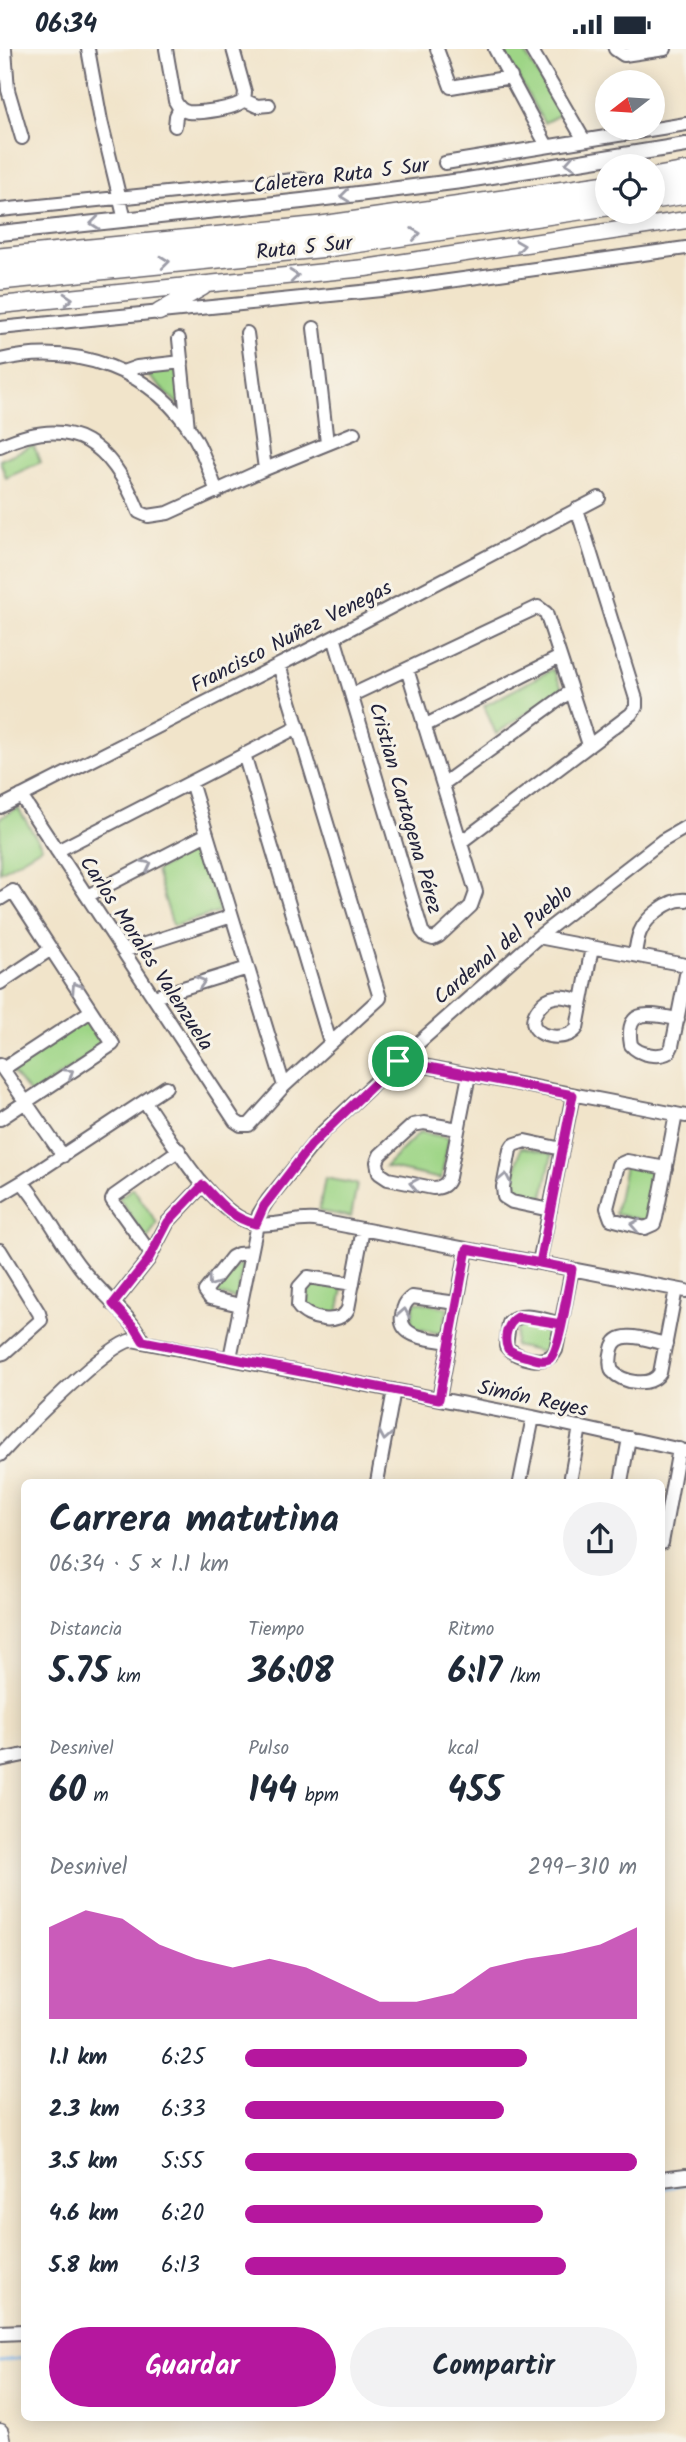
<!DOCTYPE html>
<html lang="es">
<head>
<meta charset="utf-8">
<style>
  body { margin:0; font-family:Kalam,sans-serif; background:#f2f2f3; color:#1f2937; height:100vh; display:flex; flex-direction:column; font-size:26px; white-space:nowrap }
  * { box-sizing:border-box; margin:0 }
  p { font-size:23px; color:#747a83 }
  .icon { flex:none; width:38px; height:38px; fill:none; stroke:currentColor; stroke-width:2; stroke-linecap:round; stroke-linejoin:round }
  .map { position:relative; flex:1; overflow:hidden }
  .side { position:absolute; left:21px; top:1430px; width:644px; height:942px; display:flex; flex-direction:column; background:#fff; border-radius:10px; box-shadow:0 4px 18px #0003 }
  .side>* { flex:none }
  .needle { width:46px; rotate:253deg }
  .buttons { position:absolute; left:595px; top:21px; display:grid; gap:14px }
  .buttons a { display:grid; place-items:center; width:70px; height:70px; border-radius:50%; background:#fff; box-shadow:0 4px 18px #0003; font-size:35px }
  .pin { position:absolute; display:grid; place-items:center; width:60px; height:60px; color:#fff; margin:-30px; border:4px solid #fff; border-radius:50%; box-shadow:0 2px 7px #0007 }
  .round { display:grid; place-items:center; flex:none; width:74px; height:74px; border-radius:37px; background:#f2f2f3 }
  .summary { display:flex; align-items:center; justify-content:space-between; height:119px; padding:0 28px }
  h1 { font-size:38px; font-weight:800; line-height:52px }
  .figures { display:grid; grid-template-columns:repeat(3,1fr); gap:10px; height:119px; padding:7px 28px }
  .figures div { display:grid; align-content:center }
  .figures b { font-size:35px; font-weight:800 }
  .figures small { font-size:19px; font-weight:400 }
  .figures p { font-size:19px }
  .chart { height:196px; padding:14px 28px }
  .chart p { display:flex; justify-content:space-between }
  .chart svg { width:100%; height:126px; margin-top:7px; fill:#b5179e; opacity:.7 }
  .cta { display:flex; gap:14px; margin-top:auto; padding:14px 28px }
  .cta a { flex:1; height:80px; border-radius:42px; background:#b5179e; color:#fff; font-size:28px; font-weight:800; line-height:80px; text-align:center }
  .cta a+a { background:#f2f2f3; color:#1f2937 }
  ul { padding:0 28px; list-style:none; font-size:23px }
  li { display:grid; grid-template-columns:112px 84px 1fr; align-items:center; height:52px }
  li i { height:18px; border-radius:9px; background:#b5179e }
  .status { display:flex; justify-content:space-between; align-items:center; height:49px; padding:0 35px; background:#fff; direction:ltr }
  .status svg { height:19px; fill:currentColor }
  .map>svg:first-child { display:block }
  .green { fill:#9ed586; stroke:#607c60; stroke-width:2 }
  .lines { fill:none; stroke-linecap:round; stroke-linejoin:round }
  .stream { stroke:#7eb7ee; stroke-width:2.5 }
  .minor-casing { stroke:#6a666d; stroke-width:16 }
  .tertiary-casing { stroke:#6a666d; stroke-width:18 }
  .secondary-casing { stroke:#6a666d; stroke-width:19 }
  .motorway-casing { stroke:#6a666d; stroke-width:24 }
  .minor { stroke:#fff; stroke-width:12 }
  .tertiary { stroke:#fff; stroke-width:14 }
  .secondary { stroke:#fff; stroke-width:16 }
  .motorway { stroke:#fff; stroke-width:21 }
  .oneway { stroke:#9c9ca7 }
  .route-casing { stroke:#fff; stroke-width:14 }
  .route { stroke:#b5179e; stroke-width:9 }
  .labels { text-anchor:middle; stroke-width:6; stroke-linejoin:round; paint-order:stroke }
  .street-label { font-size:21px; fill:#22223b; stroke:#f7f3e8 }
</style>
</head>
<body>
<div class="status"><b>06:34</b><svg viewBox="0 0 49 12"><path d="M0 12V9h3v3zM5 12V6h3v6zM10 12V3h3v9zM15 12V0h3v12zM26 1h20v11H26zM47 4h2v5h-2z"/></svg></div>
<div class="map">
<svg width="686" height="2393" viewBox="0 0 686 2393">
  <rect width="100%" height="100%" fill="#f7f3e8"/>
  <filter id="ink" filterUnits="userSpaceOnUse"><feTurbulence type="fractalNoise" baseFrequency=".0143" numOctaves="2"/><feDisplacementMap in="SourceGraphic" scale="14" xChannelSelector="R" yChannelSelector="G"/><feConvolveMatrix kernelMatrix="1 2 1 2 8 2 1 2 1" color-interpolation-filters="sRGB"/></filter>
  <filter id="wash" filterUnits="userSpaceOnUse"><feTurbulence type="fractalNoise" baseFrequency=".00686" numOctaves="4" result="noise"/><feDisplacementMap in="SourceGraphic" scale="28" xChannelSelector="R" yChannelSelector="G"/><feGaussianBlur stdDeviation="1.57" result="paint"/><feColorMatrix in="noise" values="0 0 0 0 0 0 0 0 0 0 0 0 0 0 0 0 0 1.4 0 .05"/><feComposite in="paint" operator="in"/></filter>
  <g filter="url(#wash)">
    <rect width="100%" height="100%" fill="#f1e4ca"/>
    <!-- green -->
    <path class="green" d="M502,0H523L561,65L544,74Z
      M177,316L182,359L142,321Z
      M33,396L41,413L6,429L0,411Z
      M553,620L562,639L496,685L484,657Z
      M18,759L42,798L0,823V769Z
      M199,796L220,863L173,877L156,822Z
      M88,967L108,994L31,1046L10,1020Z
      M420,1083L449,1089L441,1130L385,1118Z
      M521,1098L552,1105L542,1153L510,1146Z
      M625,1117L657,1123L647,1172L615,1165Z
      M325,1129L357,1135L351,1168L319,1162Z
      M133,1139L157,1174L147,1191L119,1149Z
      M240,1215H243L237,1250L214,1244L216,1238Z
      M310,1233L343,1239L338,1265L305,1258Z
      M415,1252L448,1259L442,1285L410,1278Z
      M519,1271L552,1278L547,1304L514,1297Z"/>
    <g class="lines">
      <!-- stream -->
      <path class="stream" d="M662,2140L686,2135
        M0,2312L24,2309"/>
    </g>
  </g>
  <g filter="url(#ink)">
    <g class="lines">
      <defs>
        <path id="minor" d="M5,0L8,41L22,89
          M88,0L101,72L125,171
          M166,0L175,52C178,58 182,62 188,63C201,64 236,60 244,51L245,43L233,0
          M437,0L451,38L511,28
          M495,0L547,97
          M531,0L584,91
          M615,0L624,6L665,0
          M244,51L257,57L269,56
          M175,77L176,67L180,59
          M445,114L686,75
          M0,161L303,130
          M0,279L391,240L686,199
          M314,279L327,394
          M247,284L265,420
          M179,290L188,379
          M0,311C75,293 155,321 195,389C205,406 210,425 217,443
          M123,323L137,318L182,313
          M0,397C74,363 112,396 139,463L148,467L168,464L265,420L354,384
          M334,588L422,882L427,888L433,890L439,887L471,857L476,843L407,620
          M352,646L538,558L546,564L589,696
          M424,677L560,608
          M244,705L330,993
          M191,733L284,1037
          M443,735L571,642
          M21,747L235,1072L241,1076H249L284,1037L380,949L279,616
          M0,758L334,588L599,449
          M461,793L631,665L636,658V650L577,460
          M57,802L298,678
          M87,847L207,785
          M0,850L13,842L113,995L0,1070
          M538,888L686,916
          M123,902L232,867
          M635,906C636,898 637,890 640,883C646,868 670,849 686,851
          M0,934L51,900
          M154,948L248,919
          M582,952C574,950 563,946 555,948C544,949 530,966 534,977C541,991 570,991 577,979C582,952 587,925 592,898
          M678,970C652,966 624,956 631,996C639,1006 659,1009 669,1003L672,997L686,926
          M398,1012L686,1067
          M0,1016L63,1107
          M3,1020L91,962
          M145,1053C169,1087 214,1168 256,1175C276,1178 295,1169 315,1171L686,1242
          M458,1080L424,1074L413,1076L380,1106L377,1113L379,1124L388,1130L433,1139C441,1139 447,1136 449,1128L469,1026
          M666,1119L627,1112L618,1116L607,1159L611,1170L645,1179L654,1175L656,1169L676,1065
          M22,1133C45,1160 59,1191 80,1218C99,1243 129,1264 143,1292
          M0,1146L22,1133L166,1038
          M550,1161L512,1153L504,1148L503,1138L510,1101L513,1096L525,1092L562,1100
          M0,1201L39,1264L41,1271L4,1304L0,1305
          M151,1205L112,1151L114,1147L179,1101
          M539,1214L573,1046
          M353,1235L308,1228L299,1238L298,1257C307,1271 340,1277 348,1260L363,1180
          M113,1255L148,1211L168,1173L203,1136
          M240,1256L210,1249L205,1242L232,1208L238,1205L250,1204
          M561,1275C545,1271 522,1261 509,1274L506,1297C516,1310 548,1318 556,1301L572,1220
          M450,1293C433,1290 398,1290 402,1266C403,1258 405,1253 412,1248L457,1254
          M666,1295C650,1292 617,1278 612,1300C610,1308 609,1315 612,1322C623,1334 651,1339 660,1324L676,1240
          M230,1309L259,1165L268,1151L322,1084L398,1012L538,888L662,792L686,778
          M439,1350L467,1200
          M0,1406C21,1383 106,1296 132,1291L533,1368L686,1402
          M377,1433L394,1341
          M520,1433L533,1368
          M570,1433L580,1378
          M621,1433L629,1389
          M662,1494L679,1400
          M0,1711L24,1706"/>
        <path id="tertiary" d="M0,184L302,152L461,132L686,96
          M662,2130L686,2127
          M0,2284L24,2283"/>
        <path id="secondary" d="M0,256L365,219L686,171
          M159,263L203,238
          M0,2383L2,2393"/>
        <path id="motorway" d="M653,130L686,124
          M653,149L686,144
          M0,210L322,178L607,137
          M0,230L327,197L607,156"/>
      </defs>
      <!-- minor casing -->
      <use href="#minor" class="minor-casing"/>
      <!-- tertiary casing -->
      <use href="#tertiary" class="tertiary-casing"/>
      <!-- secondary casing -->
      <use href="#secondary" class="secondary-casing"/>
      <!-- motorway casing -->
      <use href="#motorway" class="motorway-casing"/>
      <!-- minor -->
      <use href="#minor" class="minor"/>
      <!-- tertiary -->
      <use href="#tertiary" class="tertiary"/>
      <!-- secondary -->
      <use href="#secondary" class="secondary"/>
      <!-- motorway -->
      <use href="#motorway" class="motorway"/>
    </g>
    <!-- one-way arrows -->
    <defs><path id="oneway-chevron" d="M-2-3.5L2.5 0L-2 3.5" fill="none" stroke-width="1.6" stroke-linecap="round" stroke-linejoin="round" transform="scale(1.75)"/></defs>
    <g class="oneway">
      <use href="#oneway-chevron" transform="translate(570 114) rotate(171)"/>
      <use href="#oneway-chevron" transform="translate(345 147) rotate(173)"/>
      <use href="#oneway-chevron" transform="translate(95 174) rotate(174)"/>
      <use href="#oneway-chevron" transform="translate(416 185) rotate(-8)"/>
      <use href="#oneway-chevron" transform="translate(520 197) rotate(-8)"/>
      <use href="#oneway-chevron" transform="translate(165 213) rotate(-6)"/>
      <use href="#oneway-chevron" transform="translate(294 227) rotate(-6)"/>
      <use href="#oneway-chevron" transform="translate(68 250) rotate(-5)"/>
      <use href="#oneway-chevron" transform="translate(147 816) rotate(-27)"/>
      <use href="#oneway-chevron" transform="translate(201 933) rotate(-17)"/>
      <use href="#oneway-chevron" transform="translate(76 938) rotate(-123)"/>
      <use href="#oneway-chevron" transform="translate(69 1024) rotate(-34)"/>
      <use href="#oneway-chevron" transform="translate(505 1129) rotate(-79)"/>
      <use href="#oneway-chevron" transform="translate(414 1135) rotate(-169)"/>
      <use href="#oneway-chevron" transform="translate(635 1176) rotate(-170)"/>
      <use href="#oneway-chevron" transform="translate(212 1233) rotate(126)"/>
      <use href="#oneway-chevron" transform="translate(404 1264) rotate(-80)"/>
      <use href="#oneway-chevron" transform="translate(385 1387) rotate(100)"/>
    </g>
  </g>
  <g class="lines" filter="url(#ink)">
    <defs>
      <path id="route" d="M398,1012L311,1096L264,1157L256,1175C232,1170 219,1153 203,1136L168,1173L148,1211L113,1255L135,1279L143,1292L439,1350L467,1200L572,1220C569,1235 560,1304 549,1310C543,1313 535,1310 528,1308C520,1306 514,1305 508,1300C503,1289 507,1274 518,1268L561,1275L572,1220L540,1214L573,1046L398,1012"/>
    </defs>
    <!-- route casing -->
    <use href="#route" class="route-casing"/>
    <!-- route -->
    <use href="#route" class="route"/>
  </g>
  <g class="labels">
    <!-- street labels -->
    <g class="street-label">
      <text transform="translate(341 126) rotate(-7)" y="7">Caletera Ruta 5 Sur</text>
      <text transform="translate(304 198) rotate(-6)" y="7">Ruta 5 Sur</text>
      <text transform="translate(291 587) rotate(-27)" y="7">Francisco Nuñez Venegas</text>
      <text transform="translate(406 759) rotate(74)" y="7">Cristian Cartagena Pérez</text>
      <text transform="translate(503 895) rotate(-40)" y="7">Cardenal del Pueblo</text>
      <text transform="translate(147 904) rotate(57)" y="7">Carlos Morales Valenzuela</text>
      <text transform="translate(533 1349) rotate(12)" y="7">Simón Reyes</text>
    </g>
  </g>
</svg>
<div class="buttons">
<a><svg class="needle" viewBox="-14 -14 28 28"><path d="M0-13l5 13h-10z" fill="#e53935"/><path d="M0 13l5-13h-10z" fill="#747a83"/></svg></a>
<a><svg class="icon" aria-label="locate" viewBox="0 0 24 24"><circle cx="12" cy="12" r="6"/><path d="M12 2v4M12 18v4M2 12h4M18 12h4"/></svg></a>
</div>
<div class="pin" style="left:398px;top:1012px;background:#1e9e55"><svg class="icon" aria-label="arrive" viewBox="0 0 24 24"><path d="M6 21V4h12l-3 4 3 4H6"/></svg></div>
<section class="side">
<div class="summary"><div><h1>Carrera matutina</h1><p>06:34 · 5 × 1.1 km</p></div><a class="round"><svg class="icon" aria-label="share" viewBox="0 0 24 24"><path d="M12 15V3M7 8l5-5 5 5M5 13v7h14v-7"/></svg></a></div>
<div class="figures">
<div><p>Distancia</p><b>5.75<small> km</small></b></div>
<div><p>Tiempo</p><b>36:08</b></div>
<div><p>Ritmo</p><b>6:17<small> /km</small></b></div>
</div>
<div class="figures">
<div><p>Desnivel</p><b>60<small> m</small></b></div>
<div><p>Pulso</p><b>144<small> bpm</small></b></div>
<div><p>kcal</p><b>455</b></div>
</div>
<div class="chart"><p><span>Desnivel</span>299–310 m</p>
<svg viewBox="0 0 160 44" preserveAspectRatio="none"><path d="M0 44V12L10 6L20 9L30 18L40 23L50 26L60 23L70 26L80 32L90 38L100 38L110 35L120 26L130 23L140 21L150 18L160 12V44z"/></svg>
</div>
<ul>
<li><b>1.1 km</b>6:25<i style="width:72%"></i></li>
<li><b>2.3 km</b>6:33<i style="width:66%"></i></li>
<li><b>3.5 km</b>5:55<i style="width:100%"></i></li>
<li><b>4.6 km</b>6:20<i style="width:76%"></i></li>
<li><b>5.8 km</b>6:13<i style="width:82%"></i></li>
</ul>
<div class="cta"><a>Guardar</a><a>Compartir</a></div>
</section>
</div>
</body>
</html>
